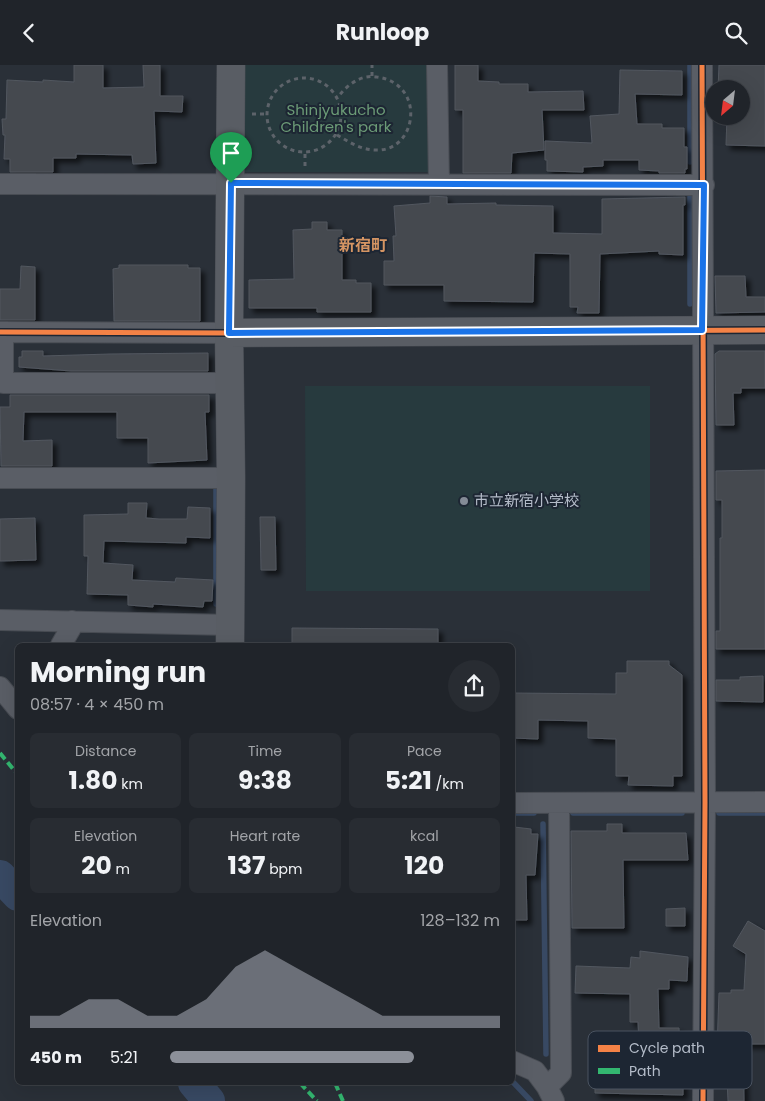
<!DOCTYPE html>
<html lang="en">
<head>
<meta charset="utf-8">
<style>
  body { margin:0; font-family:Poppins,"Noto Sans JP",sans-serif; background:#282c32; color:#f1f3f6; height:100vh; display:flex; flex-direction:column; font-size:19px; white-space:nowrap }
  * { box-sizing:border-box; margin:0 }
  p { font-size:16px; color:#a2a4a8 }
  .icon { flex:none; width:28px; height:28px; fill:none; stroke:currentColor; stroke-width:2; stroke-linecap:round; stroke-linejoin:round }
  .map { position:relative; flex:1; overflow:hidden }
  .sheet { position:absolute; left:15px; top:578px; width:500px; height:442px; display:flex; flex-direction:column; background:#20242a; border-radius:8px; box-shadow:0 5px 20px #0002,0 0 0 1px #3d4147 }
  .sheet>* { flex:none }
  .needle { width:32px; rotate:208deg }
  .controls { position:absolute; left:705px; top:15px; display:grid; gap:10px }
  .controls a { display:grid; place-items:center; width:45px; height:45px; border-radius:50%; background:#20242a; box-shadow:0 5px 20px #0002,0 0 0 1px #3d4147; font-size:25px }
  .pin { position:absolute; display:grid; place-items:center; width:42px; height:42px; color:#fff; margin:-51px -21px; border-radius:50% 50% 50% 0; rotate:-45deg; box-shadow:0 0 5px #0007 }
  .pin .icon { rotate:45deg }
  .round { display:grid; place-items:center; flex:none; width:52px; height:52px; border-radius:26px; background:#282c32 }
  .headline { display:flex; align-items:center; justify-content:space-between; height:85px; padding:0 15px }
  h1 { font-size:28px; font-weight:700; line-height:38px }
  .figures { display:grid; grid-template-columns:repeat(3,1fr); gap:8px; height:85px; padding:5px 15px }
  .figures div { display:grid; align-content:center; border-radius:8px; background:#282c32; text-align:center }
  .figures b { font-size:25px; font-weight:700 }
  .figures small { font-size:14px; font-weight:400 }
  .figures p { font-size:14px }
  .chart { height:140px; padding:10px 15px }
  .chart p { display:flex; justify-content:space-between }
  .chart svg { width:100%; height:90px; margin-top:5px; fill:#8c9099; opacity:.7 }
  ul { padding:0 15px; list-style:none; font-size:16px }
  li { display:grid; grid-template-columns:80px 60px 1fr; align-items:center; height:38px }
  li i { height:12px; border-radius:6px; background:#8c9099 }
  header { display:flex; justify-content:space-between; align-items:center; height:65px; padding:0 15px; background:#20242a; font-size:22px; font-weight:700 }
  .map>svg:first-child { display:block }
  .green { fill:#273a3e }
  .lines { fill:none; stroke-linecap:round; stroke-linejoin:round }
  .stream { stroke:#384963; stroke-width:5.5 }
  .river { stroke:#384963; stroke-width:32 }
  .building { fill:#444950; stroke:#52575f; filter:url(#shadow) }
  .street-casing { stroke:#484c53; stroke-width:22 }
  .secondary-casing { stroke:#484c53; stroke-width:29 }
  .path { stroke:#5d636a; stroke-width:3; stroke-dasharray:4 4; stroke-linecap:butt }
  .street { stroke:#5a5e66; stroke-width:20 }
  .secondary { stroke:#595d64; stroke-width:28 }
  .quiet { stroke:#33b770; stroke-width:4; stroke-dasharray:8 4; stroke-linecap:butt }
  .cycleway-casing { stroke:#1d2633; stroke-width:8 }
  .cycleway { stroke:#f48246; stroke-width:5 }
  .route-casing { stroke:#fff; stroke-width:10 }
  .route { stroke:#1a73e8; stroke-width:6 }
  .poi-dot { fill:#848b96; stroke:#1d2633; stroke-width:2 }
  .labels { text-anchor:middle; stroke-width:4; stroke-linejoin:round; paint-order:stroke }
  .park-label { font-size:15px; fill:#6b9a76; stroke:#1d2633 }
  .poi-label { font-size:15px; fill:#b4bcc9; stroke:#1d2633; text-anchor:start }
  .neighbourhood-label { font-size:16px; font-weight:bold; fill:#d59563; stroke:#1d2633 }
  .key { fill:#1d2633; stroke:#4a5360; stroke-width:1 }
  .key-label { font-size:14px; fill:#b4bcc9 }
</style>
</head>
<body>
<header><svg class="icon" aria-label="back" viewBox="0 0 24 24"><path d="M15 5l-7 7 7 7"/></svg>Runloop<svg class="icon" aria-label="search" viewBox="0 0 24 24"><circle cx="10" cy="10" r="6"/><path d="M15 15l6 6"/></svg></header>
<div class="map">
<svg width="765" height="1036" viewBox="0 0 765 1036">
  <defs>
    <filter id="shadow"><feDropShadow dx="4.5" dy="4.5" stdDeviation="2.5" flood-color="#0009"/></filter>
  </defs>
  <rect width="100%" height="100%" fill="#2a3038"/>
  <!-- green -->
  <path class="green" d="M241,0H432V107H241Z
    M305,321H650V526H306Z"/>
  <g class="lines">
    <!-- stream -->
    <path class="stream" d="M690,0V97
      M690,132V239
      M216,424V539
      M512,748H534
      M573,748H682
      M719,748H765
      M543,759L546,989
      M512,1016L531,1036"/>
    <!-- river -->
    <path class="river" d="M0,811L18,830
      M194,1018L209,1036"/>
  </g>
  <!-- building -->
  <path class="building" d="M74,0H103V23L144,22L143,0H160V31H183L182,47L154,46L156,98L133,99L132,90L76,89V93H53V107H10V94H4L5,70H3L2,54H6L7,15L43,17V15L74,17Z
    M455,0H478V16L499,17V19H528V27L583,26L584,45H542L544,85L512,88L511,108H463V45H455Z
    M719,0H765V81L726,80L727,51H741V24H718Z
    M620,5L682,6V30L635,29L637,59H662V63H684V82H687V104H685V108H659V106L639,105V95H603V101L583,102V107L547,106V95H545V76L592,78L590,51L619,49Z
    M430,131L447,132V139L496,138V140L553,141V168L602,169V134L685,132V140H683V190L659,189V186L600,189L599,248H577L578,242H570V189L534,188L533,237L444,236V220H384V196H394L393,171H396L394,141L430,138Z
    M312,157H327V165H342V215H356V218H371V247H317V243H249V215L294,214L293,165L312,164Z
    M119,200H188V203H200V256H114L113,204L119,203Z
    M21,201L35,202V255H0V224H20Z
    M715,211H745L746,232H765V247L716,248Z
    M22,286H43V291L110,289L208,288V306H71L19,302V292H22Z
    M719,286H765V323H741V328H733L734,360H716L715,289Z
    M10,330H209V347H205L207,395L148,398V373H117V347H24L23,376L52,375V401H1L0,342H10Z
    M765,405V584H716V566H720V473H722V435H716V406Z
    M128,438H147L146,453L159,454H187L188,442L210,443V473L186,472V478L104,476L103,498L133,500L132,515L175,517L176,513L213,515L212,536H204L203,542L153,539V542L128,540V530L87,529L88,491H84V450L128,449Z
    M260,452H275L276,505H261Z
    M35,453L36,495L0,496V454Z
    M292,563L438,564V580H292Z
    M627,596H669V600L682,610V711H673V721L628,720L629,711H616V674L588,673V656L538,655V674L512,673V628L616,629V608H627Z
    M763,611V637L716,636V615H740V612Z
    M607,759H622V768H686L688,795H623L624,863H572L571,766H607Z
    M514,762L531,764V769H538L535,810H526L527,855H512V782Z
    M685,843V861H666V844Z
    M748,856L765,866V979H743L744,1036H728L727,1013H716L719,928H731V925H744L746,889L733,881Z
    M640,886L688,892L687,916L669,915V924H658L659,963H679L680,1002H683V1030L595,1028V999H640L638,957H630V929L575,928L576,901L630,903L631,892L640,893Z"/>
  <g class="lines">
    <defs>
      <path id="street" d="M437,0L439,119
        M702,0L705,737L703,1036
        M0,119L704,120
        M0,267L229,268
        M3,267V318H231
        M0,413H231
        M0,555L230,560
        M61,580L72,561V556
        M0,622L18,644
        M512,738L765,737
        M512,996L535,1006L547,1022L554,1036
        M547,1022L561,1008L559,738"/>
      <path id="secondary" d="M229,268L765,265
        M230,580L231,413L229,268L231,0"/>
    </defs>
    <!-- street casing -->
    <use href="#street" class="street-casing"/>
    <!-- secondary casing -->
    <use href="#secondary" class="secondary-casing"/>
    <!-- path -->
    <path class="path" d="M372,11V0
      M267 50a37 37 0 1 1 74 0a37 37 0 1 1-74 0Z
      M252,49H266
      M337,70C349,77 361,85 376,85C417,87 427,19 377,12C361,9 347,20 338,32
      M305,89V103"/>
    <!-- street -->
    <use href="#street" class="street"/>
    <!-- secondary -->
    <use href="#secondary" class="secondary"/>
    <!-- quiet -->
    <path class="quiet" d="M0,688L18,710
      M300,1018L317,1036
      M335,1018L343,1036"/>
    <defs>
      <path id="cycleway" d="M702,0L705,737L703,1036
        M0,267L229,268L765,265"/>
    </defs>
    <!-- cycleway casing -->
    <use href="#cycleway" class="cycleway-casing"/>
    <!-- cycleway -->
    <use href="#cycleway" class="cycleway"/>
  </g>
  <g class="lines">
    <defs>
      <path id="route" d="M231,118L704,120L702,265L229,268Z"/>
    </defs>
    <!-- route casing -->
    <use href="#route" class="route-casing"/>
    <!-- route -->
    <use href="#route" class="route"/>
  </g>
  <!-- markers -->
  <circle class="poi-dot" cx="464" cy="436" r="5"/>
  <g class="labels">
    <!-- park labels -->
    <g class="park-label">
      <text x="336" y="50">Shinjyukucho<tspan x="336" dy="17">Children's park</tspan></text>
    </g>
    <!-- poi labels -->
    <g class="poi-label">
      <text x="474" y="441">市立新宿小学校</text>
    </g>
    <!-- neighbourhood labels -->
    <g class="neighbourhood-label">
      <text x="363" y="186">新宿町</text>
    </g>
  </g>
  <!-- legend -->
  <rect x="588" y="966" width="164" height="58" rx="8" class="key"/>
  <rect x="598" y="980" width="22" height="7" fill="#f48246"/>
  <rect x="598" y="1003" width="22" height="6" fill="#33b770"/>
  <g class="key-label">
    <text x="629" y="988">Cycle path</text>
    <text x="629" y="1011">Path</text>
  </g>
</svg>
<div class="controls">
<a><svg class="needle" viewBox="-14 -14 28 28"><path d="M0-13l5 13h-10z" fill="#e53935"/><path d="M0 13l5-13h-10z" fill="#a2a4a8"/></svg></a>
</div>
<div class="pin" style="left:231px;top:118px;background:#1e9e55"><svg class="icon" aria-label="arrive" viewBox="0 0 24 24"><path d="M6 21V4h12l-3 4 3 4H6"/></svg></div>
<section class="sheet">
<div class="headline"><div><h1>Morning run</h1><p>08:57 · 4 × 450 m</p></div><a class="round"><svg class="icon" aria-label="share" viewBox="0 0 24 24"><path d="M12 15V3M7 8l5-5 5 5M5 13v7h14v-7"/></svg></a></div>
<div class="figures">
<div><p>Distance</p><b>1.80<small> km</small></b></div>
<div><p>Time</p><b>9:38</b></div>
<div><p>Pace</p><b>5:21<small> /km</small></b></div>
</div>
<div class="figures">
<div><p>Elevation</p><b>20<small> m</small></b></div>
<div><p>Heart rate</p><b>137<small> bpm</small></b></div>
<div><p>kcal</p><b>120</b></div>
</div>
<div class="chart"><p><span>Elevation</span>128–132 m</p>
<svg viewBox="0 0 160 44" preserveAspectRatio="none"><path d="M0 44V38L10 38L20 30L30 30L40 38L50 38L60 30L70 14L80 6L90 14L100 22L110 30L120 38L130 38L140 38L150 38L160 38V44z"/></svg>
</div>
<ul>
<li><b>450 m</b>5:21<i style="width:74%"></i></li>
</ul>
</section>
</div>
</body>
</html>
